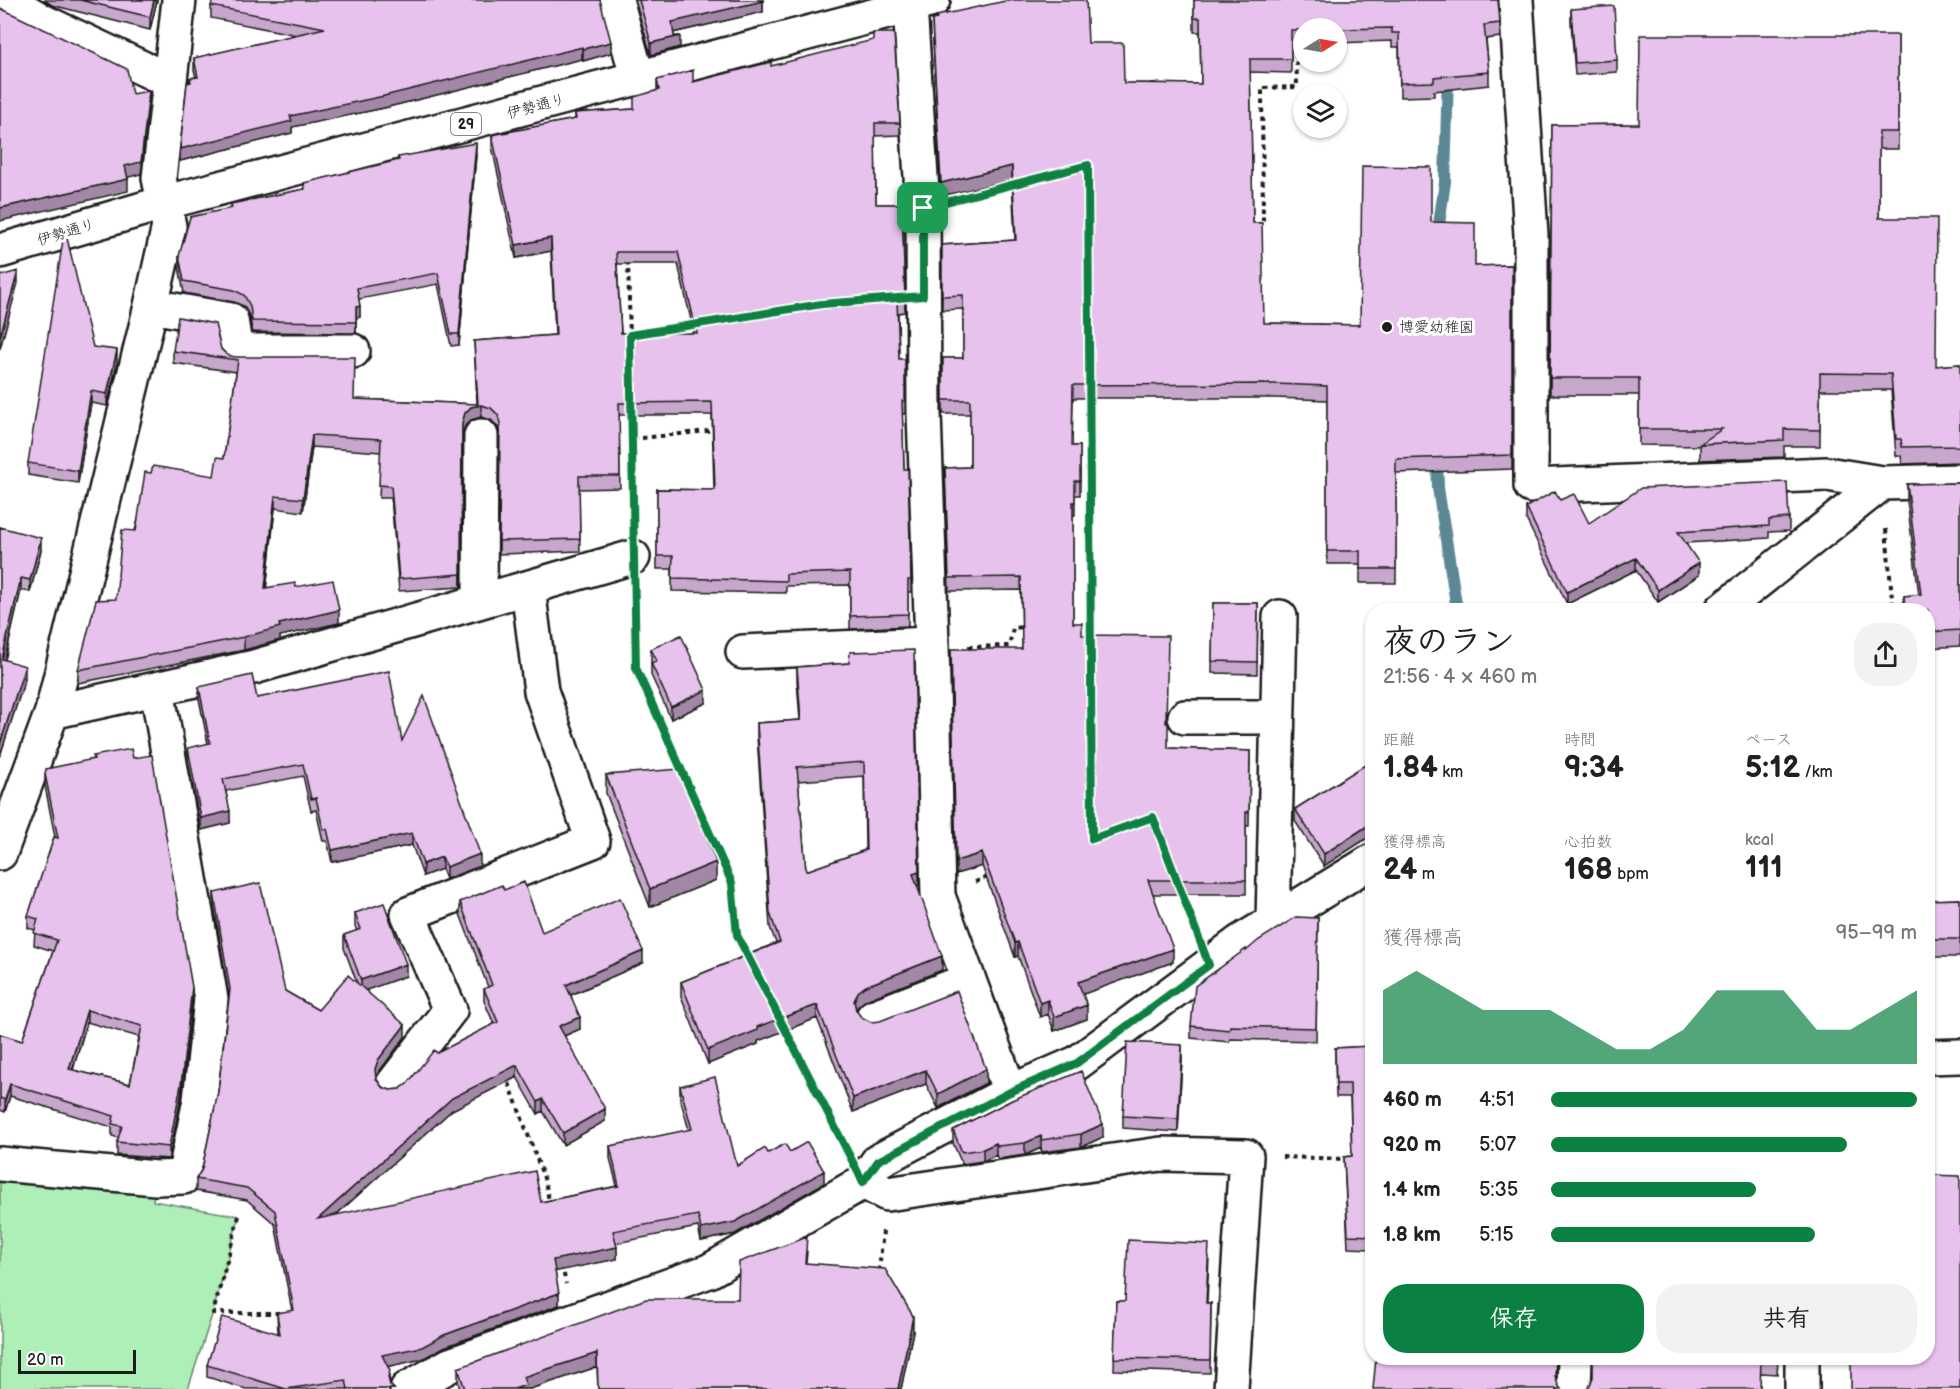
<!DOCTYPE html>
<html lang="ja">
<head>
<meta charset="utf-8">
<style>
  body { margin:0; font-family:"Balsamiq Sans","Klee One",sans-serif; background:#f2f2f2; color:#202124; height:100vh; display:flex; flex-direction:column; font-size:22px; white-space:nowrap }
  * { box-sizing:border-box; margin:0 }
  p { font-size:20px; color:#757577 }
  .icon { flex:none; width:33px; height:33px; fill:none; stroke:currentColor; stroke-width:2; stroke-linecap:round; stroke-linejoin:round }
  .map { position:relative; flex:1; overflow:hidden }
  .sheet { position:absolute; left:1365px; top:603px; width:570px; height:762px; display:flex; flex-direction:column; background:#fff; border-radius:24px; box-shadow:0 2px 4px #0004 }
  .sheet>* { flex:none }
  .needle { width:39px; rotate:79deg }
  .fabs { position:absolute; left:1293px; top:18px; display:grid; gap:12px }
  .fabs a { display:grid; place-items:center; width:54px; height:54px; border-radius:50%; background:#fff; box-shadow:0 2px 4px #0004; font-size:30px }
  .scale { position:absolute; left:18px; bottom:15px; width:118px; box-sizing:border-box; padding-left:6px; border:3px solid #1c1c1c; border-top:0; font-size:16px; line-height:21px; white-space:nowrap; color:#1c1c1c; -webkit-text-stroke:4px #fff; paint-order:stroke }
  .pin { position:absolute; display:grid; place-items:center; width:51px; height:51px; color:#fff; margin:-26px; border-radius:12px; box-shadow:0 3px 9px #0006 }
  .round { display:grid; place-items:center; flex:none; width:63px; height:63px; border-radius:24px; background:#f2f2f2 }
  .overview { display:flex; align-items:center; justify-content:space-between; height:102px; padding:0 18px }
  h1 { font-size:33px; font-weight:600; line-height:45px }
  .stats { display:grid; grid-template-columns:repeat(3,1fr); gap:9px; height:102px; padding:6px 18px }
  .stats div { display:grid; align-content:center }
  .stats b { font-size:30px; font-weight:600 }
  .stats small { font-size:16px; font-weight:400 }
  .stats p { font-size:16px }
  .chart { height:168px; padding:12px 18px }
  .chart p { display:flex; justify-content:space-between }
  .chart svg { width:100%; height:108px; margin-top:6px; fill:#0b8043; opacity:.7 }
  .cta { display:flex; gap:12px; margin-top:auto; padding:12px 18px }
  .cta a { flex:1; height:69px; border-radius:24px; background:#0b8043; color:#fff; font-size:24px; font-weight:600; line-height:69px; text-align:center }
  .cta a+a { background:#f2f2f2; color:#202124 }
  ul { padding:0 18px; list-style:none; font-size:20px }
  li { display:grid; grid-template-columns:96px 72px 1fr; align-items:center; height:45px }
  li i { height:15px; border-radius:8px; background:#0b8043 }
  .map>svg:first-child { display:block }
  .green { fill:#aeeeb7; stroke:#65856a; stroke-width:1.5 }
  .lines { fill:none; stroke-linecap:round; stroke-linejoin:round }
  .stream { stroke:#5c8795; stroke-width:12 }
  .minor-casing { stroke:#1c1c1c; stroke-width:38 }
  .major-casing { stroke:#1c1c1c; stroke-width:38 }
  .path { stroke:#1c1c1c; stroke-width:4; stroke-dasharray:4.5 4.5; stroke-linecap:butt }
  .minor { stroke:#fff; stroke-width:33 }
  .major { stroke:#fff; stroke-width:33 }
  .wall { fill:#c7a7cc; stroke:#1c1c1c; stroke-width:1.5; fill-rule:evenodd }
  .shaded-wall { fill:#a288a6; stroke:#1c1c1c; stroke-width:1.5 }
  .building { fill:#e7c2ed; stroke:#1c1c1c; stroke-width:1.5; fill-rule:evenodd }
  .route-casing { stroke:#fff; stroke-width:12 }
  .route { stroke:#0b8043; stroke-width:8 }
  .poi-dot { fill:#1c1c1c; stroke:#fff; stroke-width:2 }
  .labels { text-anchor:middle; stroke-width:6; stroke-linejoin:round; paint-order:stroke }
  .shield { fill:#fff; stroke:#606060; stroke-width:1.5 }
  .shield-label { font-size:14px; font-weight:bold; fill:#1c1c1c }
  .street-label { font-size:15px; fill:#1c1c1c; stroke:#fff }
  .poi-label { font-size:15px; fill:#1c1c1c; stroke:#fff; text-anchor:start }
</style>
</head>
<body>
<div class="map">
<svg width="1960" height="1389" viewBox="0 0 1960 1389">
  <rect width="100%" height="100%" fill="#fff"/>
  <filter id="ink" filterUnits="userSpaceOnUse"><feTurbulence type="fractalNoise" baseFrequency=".0167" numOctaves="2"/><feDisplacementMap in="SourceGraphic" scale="12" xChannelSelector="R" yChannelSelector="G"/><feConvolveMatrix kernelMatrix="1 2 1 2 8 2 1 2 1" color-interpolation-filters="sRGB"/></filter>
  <g filter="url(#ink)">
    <!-- green -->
    <path class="green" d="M0,1164L156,1178L153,1201L239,1216L213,1312L188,1389H0Z"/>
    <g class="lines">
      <!-- stream -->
      <path class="stream" d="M1437,238L1445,182L1448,73
        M1437,456L1438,488L1457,610"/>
      <defs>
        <path id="minor" d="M7,0L44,22L170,81
          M616,0L638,79
          M1516,0L1531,235V486L1827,474L1882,483
          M910,6L923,208L924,413L932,644L938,896L1010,1092
          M151,306L231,320L236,351H353
          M480,601L481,436
          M1722,610L1882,483L1960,481
          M743,652L932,644
          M52,712L254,667L633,557
          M1185,717H1277
          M0,853L52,712L151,306L169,226L159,178L179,0
          M1273,922L1280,617
          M873,1017L969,980
          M1928,1057L1960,1056
          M393,1084L450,1010L408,914L593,841L541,691L528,588
          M0,1164L156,1178L184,1177L200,1100L211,999L157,689
          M863,1182L887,1194L1161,1154L1246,1156L1231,1389
          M407,1389L450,1365L709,1271L863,1182L878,1161L1010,1092L1077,1063L1240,942L1372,861
          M1574,1389L1575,1358
          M1802,1389V1358"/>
        <path id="major" d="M0,251L163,203L933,0"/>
      </defs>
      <!-- minor casing -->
      <use href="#minor" class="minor-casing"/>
      <!-- major casing -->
      <use href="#major" class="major-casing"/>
      <!-- path -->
      <path class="path" d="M960,198L1017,183
        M1257,224H1263L1262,88L1297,87L1296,40
        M628,261L630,338
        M636,334L696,324
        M1089,396L1091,637
        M632,411L633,521
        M633,439L717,430
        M1886,529L1893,610
        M634,594L636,668L732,883L737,935L750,959
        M968,647L1009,646L1013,628L1024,627
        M975,882L990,876
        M1180,890L1196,931
        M784,1027L844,1144
        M509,1083L545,1181L550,1205
        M1282,1157L1347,1159
        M239,1216L213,1313H281
        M562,1265L566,1284
        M879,1271L883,1231"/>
      <!-- minor -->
      <use href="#minor" class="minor"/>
      <!-- major -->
      <use href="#major" class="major"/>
    </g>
    <!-- wall -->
    <path class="wall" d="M44,0H157L150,30L52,5Z
      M600,0L611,53L583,61L582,59L384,108L292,127V133L180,161L190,78L196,77L194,70V58L297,35L211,18V6Z
      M635,0H763V12L673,33L674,36L680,47L651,55Z
      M1194,0L1500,23V37L1486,39L1489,72V85L1434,91V96L1400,97L1399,47H1392V41L1336,43V28H1304V44H1291V73L1250,72L1253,223L1264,323L1360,325L1431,222L1475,266L1512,265V469L1396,473V583H1360V564H1327V400L1275,398H1073L1072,446H1080V495H1075V515H1073V623L1082,635L1166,723L1168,748L1250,751L1249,826H1246V894H1153L1173,962L1083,994L1087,1019L1054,1031L1048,1014L1040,1017L1018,956L1015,957L982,866L956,874L951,663L1022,649L1021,590L949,591L945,468L970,467V414H943V358H963V309L942,310V245L1015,240L1012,180L941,196L932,20L936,19V16L1088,43L1124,83L1201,84L1200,32H1194Z
      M1571,9L1617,60V72L1575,75L1571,22Z
      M1898,35V149H1879V218L1936,366L1960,364V462L1902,464L1901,456H1896L1891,390H1820V446H1784V457L1700,460V446L1639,445V395H1550L1552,125L1639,124Z
      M771,66L900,123V135L875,136L876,204H902L905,312L898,313L899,359H905V414H902L904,469L911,580V592H908V626L850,629V585L786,586V593L672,591V569H657V489L714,490L712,415H619L620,488L579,489L580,551L499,554L500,435L498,427L491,420L481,417L471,420L465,426L462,436L461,587L399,591L391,498H379L381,452L312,447L303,512L275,508L266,588L296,587L339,623L280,636V640L244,650L78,683V670L116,599L151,473L214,476L224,458L236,372L173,363V351L221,349L227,355L355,399L477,404L474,341L555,335L551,251L516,258L492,147V135L575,119V113L634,109L657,91V80L693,82ZM617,264H678L694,333H621Z
      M476,155L459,345L451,346L438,284L359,299L360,317L356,318V333L252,332L250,317L244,306L234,302L184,293L179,267V256L231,208V204L304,189V183L398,161V157Z
      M93,347L117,363L107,406L91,403L78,483L28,475V463Z
      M1960,483V646L1928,648V610H1904V596L1919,595L1907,501V484Z
      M1560,500L1589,523L1789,518V531L1769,532V538L1686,543L1699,575L1658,602L1636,570L1567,604L1526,519V507Z
      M0,527L41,550L30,592L21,590L5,660L25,679L0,756Z
      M1213,603H1258L1257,674L1212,673Z
      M651,649L706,703L671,719L651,675Z
      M849,663L919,885L917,886L942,970L866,1000L858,1006L856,1011L861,1017L986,1083L938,1108L926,1084L853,1112L817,1018L758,1041V1044L708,1064L681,996V982L776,943L770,927L757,737V723L800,720L797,681V667ZM864,776L865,850L806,871L798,781Z
      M199,687L257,698L402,741L480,866L446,879L442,869L423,876L412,845L332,862L327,841H323L316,810L311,811L303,776L226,791L230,823L201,830L188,760V748L208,744L199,699Z
      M93,756L192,1000L181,1097L169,1159L117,1155V1142L119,1138L112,1136V1127L10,1096L5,1112L0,1110V1034L22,1041L53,951L34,945L35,930L28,928V916L55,837L45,786V774L93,759ZM87,1022L139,1037L130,1084L73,1070Z
      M1365,765L1324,866L1295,821V809Z
      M606,775L716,880L650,907L606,793Z
      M504,890L542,932L643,963L571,995L580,1029L564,1036L605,1121L563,1145L543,1111L538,1114L517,1077L452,1110L336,1215L541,1202L617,1186L610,1158V1146L689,1130L680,1098V1086L737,1166L768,1153L790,1152L824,1183L735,1234L701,1241L698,1227L616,1243L617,1259L555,1271L559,1305L444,1347L422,1359L388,1366L390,1385L394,1389H246L207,1377V1365L278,1334L277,1313L292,1311L275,1224L247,1200L196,1191V1179L202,1169L218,1092L229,996L214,905V893L285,991L318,1010L357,983L344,948V935L357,931L355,926V913L406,976L366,990L405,1037L378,1073L376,1078L382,1087L390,1090L400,1089L407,1084L437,1053L494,1024L484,1001V989L488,987L460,914V902Z
      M1960,899V957H1928V900Z
      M1318,918L1316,1041L1230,1039L1229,1042L1191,1038V1026L1246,951Z
      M1372,1046V1249L1348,1248L1344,1157L1352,1156L1350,1097H1336L1335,1061V1048Z
      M1182,1058L1178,1132L1123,1128V1116Z
      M1012,1100L1103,1137L1081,1147L1042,1152L1041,1148L1025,1155L998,1159L996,1155L983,1161L962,1164L953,1143V1130Z
      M807,1252L806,1263L913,1331L901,1389H598L597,1367L530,1389H460L458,1382V1368L738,1299Z
      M1209,1257L1207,1303H1211L1210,1373L1114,1370L1116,1301H1125Z
      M1778,1358L1777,1374L1761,1373L1590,1385L1593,1377Z"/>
    <!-- shaded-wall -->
    <path class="shaded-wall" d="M154,0H157L150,30V17Z
      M763,1V12L672,33V22Z
      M680,36V47L651,55V43Z
      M611,42V53L583,61V49Z
      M582,47V59L384,108L292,127V133L180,161V149L290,116Z
      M149,91V103L141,174L125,178V166Z
      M476,143V155L459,345V334Z
      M1012,166V180L941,196V183Z
      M128,179V191L0,221V208Z
      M551,238V251L516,258V245Z
      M18,271V283L0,349V337Z
      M360,306V317L356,318V333V307Z
      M117,350V363L107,406V394Z
      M91,391V403L78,483V471Z
      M481,405V417L471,420L465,426L462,436L461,587L462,423L465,413L471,407Z
      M312,435V447L303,512V499Z
      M275,496V508L265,601V588Z
      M41,538V550L30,592V580Z
      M1636,558V570L1567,604V592Z
      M1699,563V575L1658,602V590Z
      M21,578V590L2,671V659Z
      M339,610V623L280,636V640L244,650V637L279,624Z
      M25,666V679L0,756V744Z
      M706,690V703L671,719V707Z
      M230,811V823L201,830V818Z
      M1372,823V835L1324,866V854Z
      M412,833V845L332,862V850Z
      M982,853V866L956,874V861Z
      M480,854V866L446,879V867Z
      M442,857V869L423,876V864Z
      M716,862V880L650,907V889Z
      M919,872V885L913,887V874Z
      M1018,942V956L1015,957V943Z
      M1173,949V962L1078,996V982Z
      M643,951V963L566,997V985Z
      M942,956V970L866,1000L858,1006L854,1015V1001L858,992L866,986Z
      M406,964V976L361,992V980Z
      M192,987V1000L181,1097L169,1159V1147Z
      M1048,1000V1014L1040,1017V1003Z
      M817,1005V1018L758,1041V1044L708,1064V1050L757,1027Z
      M1087,1005V1019L1054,1031V1017Z
      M87,1010V1022L69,1081V1069Z
      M580,1017V1029L559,1038V1026Z
      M405,1025V1037L378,1073L375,1081V1069L378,1060Z
      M1182,1045V1058L1178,1132V1119Z
      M517,1065V1077L452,1110L318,1231V1219L452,1098Z
      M986,1069V1083L938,1108V1094Z
      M926,1070V1084L853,1112V1098Z
      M10,1084V1096L5,1112V1100Z
      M543,1099V1111L538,1114V1102Z
      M605,1109V1121L563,1145V1133Z
      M1103,1124V1137L1081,1147V1134Z
      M1041,1136V1148L1025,1155V1143Z
      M996,1143V1155L983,1161V1149Z
      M824,1171V1183L735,1234L701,1241V1229Z
      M617,1247V1259L553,1272V1260Z
      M559,1293V1305L444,1347L422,1359L382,1368V1355L444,1335Z
      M913,1316V1331L901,1389H898Z
      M597,1353V1367L530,1389H514L523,1377Z"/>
    <!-- building -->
    <path class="building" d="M80,0H154L150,17Z
      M213,0H600L611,42L583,49L582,47L384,96L290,116L292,121L180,149L187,83L191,82L190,78L198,77L194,58L325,28L211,6Z
      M639,0H763V1L672,22L674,36H680L651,43Z
      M1010,0H1086L1088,43H1123L1124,83L1201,84L1200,18H1194V0H1498L1500,23L1484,25L1489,72L1434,77V82L1400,83L1399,33H1392V28L1336,29L1304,28V30H1291V59H1250L1253,223H1262L1264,323L1360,325L1362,166L1431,167V222L1475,223V266L1512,265V455L1396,459V569H1360V551H1327V386L1275,384L1073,385L1072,446H1080V481H1075V502H1073V623H1082V635L1168,636L1166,723H1168V748L1250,751L1249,812H1246V880H1148L1173,949L1078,982L1087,1005L1054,1017L1048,1000L1040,1003L1018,942L1015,943L982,853L956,861L951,649H1022L1021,577L949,578L945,468L970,467V400H943V358H963V295L942,296V245L1016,240L1012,166L941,183L932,20L937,19L936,16Z
      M1614,6L1617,60L1575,63L1571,9Z
      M0,8L127,69L132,94L149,91L141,162L125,166L128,179L0,208Z
      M873,33H894L900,123H875L876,204H902L905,300H897L899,359H905V401H902L903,433L904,469H908L911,580H908V614L850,616V572L786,574V581L672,578L673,556H657V489L715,490L712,402L619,403L620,476H579L580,539L499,541L500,423L498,415L491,408L481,405L471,407L465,413L462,423L461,574L399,579L391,486L379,485L381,439L312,435L303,499L275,496L265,588L295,583L296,587L333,580L339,610L279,624L280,627L244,637L78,670L96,600L116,599L122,530L136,531L145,472L151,473L153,466L214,476L217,457L224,458L238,360L173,351L178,317L215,324L221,349L227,355L235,357H355L354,399L478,404L474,341L556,335L551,238L516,245L492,135L576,119L575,113L634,109V97L659,90L657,80L693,70V82L771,62V66L873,40ZM616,252H678L697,333H621Z
      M1640,35H1898V132H1879V218H1937L1936,366L1960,364V446L1902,447L1901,439H1896L1891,374L1820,373V430L1784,429V440L1700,444L1722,429H1639V378H1550L1552,125L1639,124Z
      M476,143L459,334H451L438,273L357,288L360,306L356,307V322L252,321L250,306L244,295L234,290L184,281L179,256L190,217L232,208L231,204L305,189L304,183L399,160L398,157Z
      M67,238L93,347L117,350L107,394L91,391L78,471L28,463L63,240Z
      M18,271L0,337V276Z
      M1787,482L1789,518L1769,520V526L1678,532L1699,563L1658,590L1636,558L1567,592L1526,507L1555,491L1560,500L1574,494L1589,523L1641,488Z
      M1960,483V630L1928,632V610H1905L1904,596L1921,594L1907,484Z
      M0,527L41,538L30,580L21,578L2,659L25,666L0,744Z
      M1213,603H1258L1257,662L1212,661Z
      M681,635L706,690L671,707L651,663L657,661L651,649Z
      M914,650L919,872L913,874L942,956L866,986L858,992L854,1001L856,1010L861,1017L871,1022L880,1021L957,991L986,1069L938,1094L926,1070L853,1098L817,1005L757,1027L758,1030L708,1050L681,982L780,942L770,913L757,723L801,720L797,667L849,663L850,652ZM864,762L866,850L806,871L797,767Z
      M389,671L402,741L424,696L480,854L446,867L442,857L423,864L412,833L332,850L327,829H323L316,798L311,799L303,764L223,779L230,811L201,818L188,748L210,743L199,687L252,675L257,698Z
      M131,749L133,758L152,755L192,987L181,1085L169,1147L117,1142L122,1126L112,1124L114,1116L10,1084L5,1100L0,1098V1034L22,1041L57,940L34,933L38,919L28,916L54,837L58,838L45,774L46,769L94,759L93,756ZM87,1010L142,1026L130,1084L69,1069Z
      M1365,765L1372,776V823L1324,854L1295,809Z
      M680,769L716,862L650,889L606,775Z
      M524,882L542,932L620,898L643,951L566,985L580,1017L559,1026L605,1109L563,1133L543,1099L538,1102L517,1065L452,1098L318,1219L535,1171L541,1202L619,1186L610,1146L692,1129L680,1086L715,1077L737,1166L765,1148L768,1153L785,1144L790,1152L807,1142L824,1171L735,1222L701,1229L698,1215L613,1231L617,1247L553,1260L559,1293L444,1335L422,1347L382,1355L390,1371L388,1377L390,1385L394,1389H348L346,1380L286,1389L207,1365L222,1317L280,1334L277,1313L294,1310L275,1211L247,1188L196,1179L202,1169L218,1092L230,989L214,893L260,883L285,991L318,1010L348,975L405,1025L378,1060L375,1069L376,1079L382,1087L390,1090L400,1089L407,1084L434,1050L437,1053L498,1022L484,989L492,985L460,902L502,885L504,890Z
      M1960,899V939H1928V900Z
      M384,903L406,964L361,980L344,935L361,929L355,913Z
      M1296,917L1318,918L1316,1028L1230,1026L1229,1030L1191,1026L1195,986L1246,949V951L1259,940Z
      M1127,1042L1182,1045L1178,1119L1123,1116Z
      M1372,1046V1236L1348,1235L1344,1157L1352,1156L1350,1084H1336L1335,1048Z
      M1081,1071L1103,1124L1081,1134L1042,1140L1041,1136L1025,1143L998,1146L996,1143L983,1149L962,1152L953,1130L1012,1100Z
      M1928,1175L1960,1176V1389H1851V1358H1928Z
      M807,1237L805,1263L885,1269L913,1316L898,1389H598L597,1353L523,1377L526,1385L514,1389H465L458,1368L646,1299H738L739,1262Z
      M1128,1240L1209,1244L1206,1303H1211L1210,1360L1114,1358L1116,1301H1125Z
      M1376,1358H1556L1555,1376L1558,1385L1561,1389H1373Z
      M1593,1358H1777V1361L1761,1360L1760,1389H1587L1590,1385L1593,1377Z"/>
  </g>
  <g class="lines" filter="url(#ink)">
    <defs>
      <path id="route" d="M1088,165L1092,839L1153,817L1209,965L1077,1063L1010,1092L878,1161L863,1182L737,935L732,883L636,668L630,335L822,304L923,296V208Z"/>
    </defs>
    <!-- route casing -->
    <use href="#route" class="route-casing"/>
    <!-- route -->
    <use href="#route" class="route"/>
  </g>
  <!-- markers -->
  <circle class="poi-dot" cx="1387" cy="327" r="6"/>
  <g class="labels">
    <!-- shield labels -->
    <rect class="shield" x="451" y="113" width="30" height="22" rx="4.5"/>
    <g class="shield-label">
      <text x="466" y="129">29</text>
    </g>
    <!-- street labels -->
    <g class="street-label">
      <text transform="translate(536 106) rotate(-15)" y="5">伊勢通り</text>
      <text transform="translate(66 232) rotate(-17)" y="5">伊勢通り</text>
    </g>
    <!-- poi labels -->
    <g class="poi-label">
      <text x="1399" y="332">博愛幼稚園</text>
    </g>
  </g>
</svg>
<div class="fabs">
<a><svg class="needle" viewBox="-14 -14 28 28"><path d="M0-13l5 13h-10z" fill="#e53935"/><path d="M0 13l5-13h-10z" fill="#757577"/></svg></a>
<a><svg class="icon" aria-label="layers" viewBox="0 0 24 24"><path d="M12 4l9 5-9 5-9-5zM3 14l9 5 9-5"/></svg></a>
</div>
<div class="scale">20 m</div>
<div class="pin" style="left:923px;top:208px;background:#1e9e55"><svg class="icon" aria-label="arrive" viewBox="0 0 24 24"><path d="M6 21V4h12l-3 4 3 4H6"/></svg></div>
<section class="sheet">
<div class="overview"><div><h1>夜のラン</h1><p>21:56 · 4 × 460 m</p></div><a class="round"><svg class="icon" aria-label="share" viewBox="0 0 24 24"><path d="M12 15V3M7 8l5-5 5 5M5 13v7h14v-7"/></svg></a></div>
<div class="stats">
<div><p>距離</p><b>1.84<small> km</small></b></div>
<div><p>時間</p><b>9:34</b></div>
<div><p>ペース</p><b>5:12<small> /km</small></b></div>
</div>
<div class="stats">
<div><p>獲得標高</p><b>24<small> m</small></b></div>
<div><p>心拍数</p><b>168<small> bpm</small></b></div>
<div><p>kcal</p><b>111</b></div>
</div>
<div class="chart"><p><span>獲得標高</span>95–99 m</p>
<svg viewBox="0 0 160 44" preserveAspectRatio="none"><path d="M0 44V14L10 6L20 14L30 22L40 22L50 22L60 30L70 38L80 38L90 30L100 14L110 14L120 14L130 30L140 30L150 22L160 14V44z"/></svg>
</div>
<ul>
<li><b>460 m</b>4:51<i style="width:100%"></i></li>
<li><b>920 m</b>5:07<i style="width:81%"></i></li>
<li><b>1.4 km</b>5:35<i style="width:56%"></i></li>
<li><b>1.8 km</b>5:15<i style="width:72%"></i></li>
</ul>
<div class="cta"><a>保存</a><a>共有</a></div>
</section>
</div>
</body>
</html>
